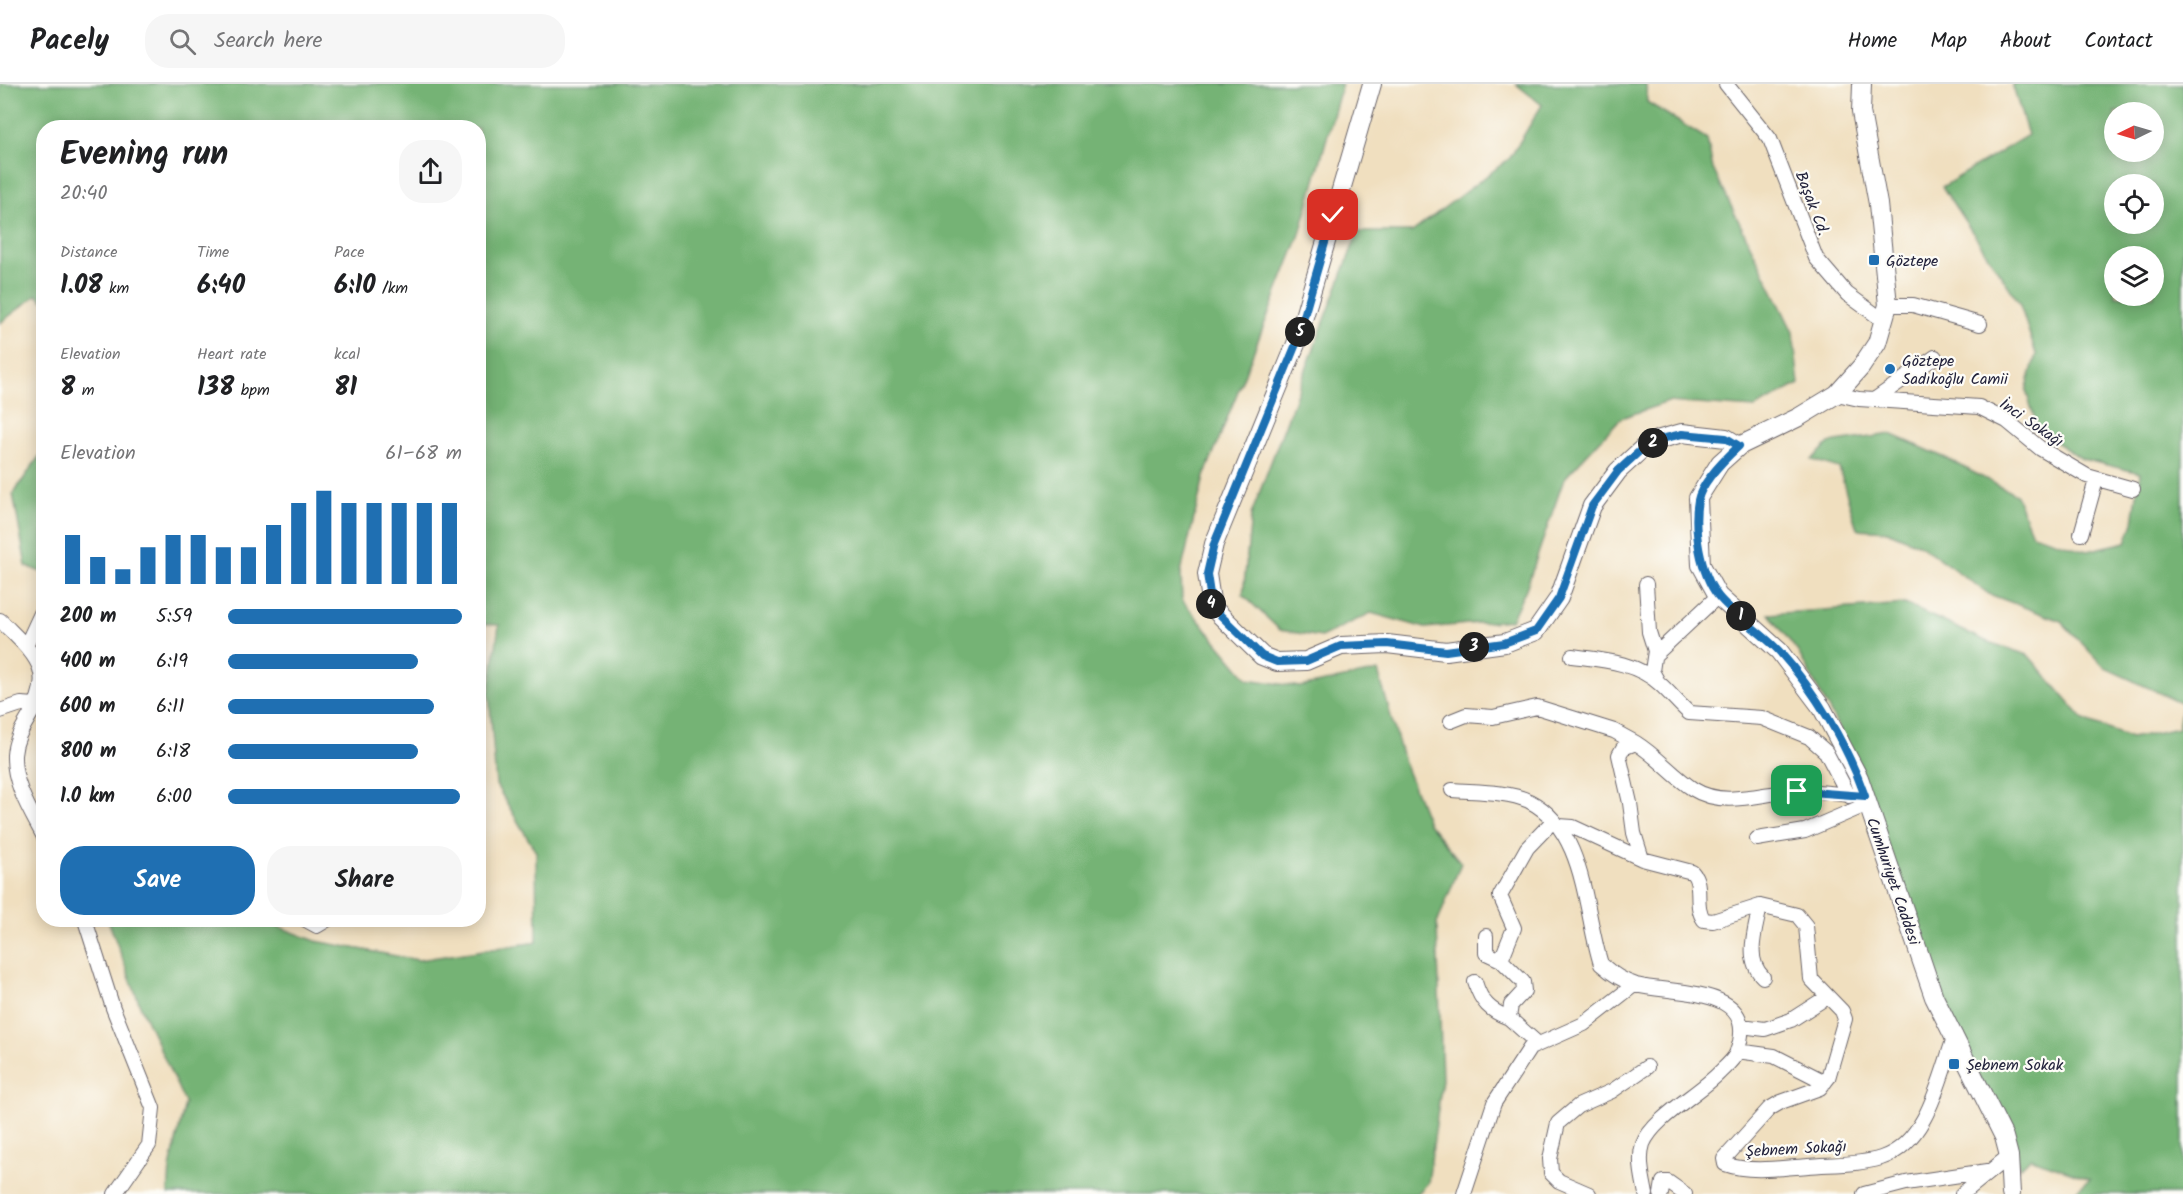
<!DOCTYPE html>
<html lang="en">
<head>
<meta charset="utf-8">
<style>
  body { margin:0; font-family:Kalam,sans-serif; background:#f6f6f6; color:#202124; height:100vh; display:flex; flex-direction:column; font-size:22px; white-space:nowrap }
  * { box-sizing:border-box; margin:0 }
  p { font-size:20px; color:#757577 }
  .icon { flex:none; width:33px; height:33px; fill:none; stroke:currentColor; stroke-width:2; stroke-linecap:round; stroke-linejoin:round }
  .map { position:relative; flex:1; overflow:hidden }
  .drawer { position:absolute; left:36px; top:36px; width:450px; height:807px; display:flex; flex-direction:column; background:#fff; border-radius:24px; box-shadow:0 3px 15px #0003 }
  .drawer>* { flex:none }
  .needle { width:39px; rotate:265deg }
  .controls { position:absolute; left:2104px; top:18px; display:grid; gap:12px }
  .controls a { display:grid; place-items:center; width:60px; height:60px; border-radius:50%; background:#fff; box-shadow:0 3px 15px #0003; font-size:30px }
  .pin { position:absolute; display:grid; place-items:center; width:51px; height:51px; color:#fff; margin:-26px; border-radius:12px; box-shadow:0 3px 9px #0006 }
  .km { position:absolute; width:30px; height:30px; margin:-15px; border-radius:50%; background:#222; color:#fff; font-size:16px; line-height:30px; text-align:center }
  .round { display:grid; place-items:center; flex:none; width:63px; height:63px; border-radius:24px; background:#f6f6f6 }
  .overview { display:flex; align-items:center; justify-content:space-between; height:102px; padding:0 24px }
  h1 { font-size:33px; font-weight:800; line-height:45px }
  .figures { display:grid; grid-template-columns:repeat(3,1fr); gap:9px; height:102px; padding:6px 24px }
  .figures div { display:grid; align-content:center }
  .figures b { font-size:26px; font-weight:800 }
  .figures small { font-size:16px; font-weight:400 }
  .figures p { font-size:16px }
  .chart { height:168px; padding:12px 24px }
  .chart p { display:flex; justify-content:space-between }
  .chart svg { width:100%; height:108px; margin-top:6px; stroke:#1f6fb2; stroke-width:6 }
  .action { display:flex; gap:12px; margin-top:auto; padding:12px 24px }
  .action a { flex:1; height:69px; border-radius:24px; background:#1f6fb2; color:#fff; font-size:24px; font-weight:800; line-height:69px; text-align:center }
  .action a+a { background:#f6f6f6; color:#202124 }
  ul { padding:0 24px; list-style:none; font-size:20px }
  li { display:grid; grid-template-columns:96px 72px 1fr; align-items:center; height:45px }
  li i { height:15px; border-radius:8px; background:#1f6fb2 }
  header { display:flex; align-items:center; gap:36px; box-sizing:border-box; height:84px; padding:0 30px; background:#fff; border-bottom:2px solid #e0e0e0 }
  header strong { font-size:28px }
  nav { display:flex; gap:33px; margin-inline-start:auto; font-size:21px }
  .search { width:420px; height:54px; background:#f6f6f6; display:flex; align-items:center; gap:15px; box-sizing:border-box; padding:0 21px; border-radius:24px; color:#757577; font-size:22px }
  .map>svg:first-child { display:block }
  .forest { fill:#74b374; stroke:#4b6a58; stroke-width:1.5; fill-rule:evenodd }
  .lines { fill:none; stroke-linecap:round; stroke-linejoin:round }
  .minor-casing { stroke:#6a6469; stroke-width:16 }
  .major-casing { stroke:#6a6469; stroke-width:20 }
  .minor { stroke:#fff; stroke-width:14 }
  .major { stroke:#fff; stroke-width:18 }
  .route-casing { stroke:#fff; stroke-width:12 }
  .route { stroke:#1f6fb2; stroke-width:8 }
  .poi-dot { fill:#1f6fb2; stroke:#fdfcf7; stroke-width:2 }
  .labels { text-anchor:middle; stroke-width:4.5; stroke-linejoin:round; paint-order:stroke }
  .street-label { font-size:16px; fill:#22223b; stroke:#fdfcf7 }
  .poi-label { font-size:16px; fill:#22223b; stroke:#fdfcf7; text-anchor:start }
</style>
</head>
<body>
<header>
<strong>Pacely</strong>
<div class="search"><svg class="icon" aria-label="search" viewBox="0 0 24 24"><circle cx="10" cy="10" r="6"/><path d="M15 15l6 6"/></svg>Search here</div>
<nav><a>Home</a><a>Map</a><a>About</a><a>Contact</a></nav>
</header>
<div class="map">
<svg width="2183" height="1110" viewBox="0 0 2183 1110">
  <rect width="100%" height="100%" fill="#fdfcf7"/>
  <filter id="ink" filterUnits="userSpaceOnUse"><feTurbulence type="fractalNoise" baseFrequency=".0167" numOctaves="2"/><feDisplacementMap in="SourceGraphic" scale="12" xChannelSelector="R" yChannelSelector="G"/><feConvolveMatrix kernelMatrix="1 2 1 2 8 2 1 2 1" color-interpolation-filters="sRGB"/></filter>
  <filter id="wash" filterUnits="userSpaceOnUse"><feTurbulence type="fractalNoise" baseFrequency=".008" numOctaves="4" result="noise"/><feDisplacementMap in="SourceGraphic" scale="24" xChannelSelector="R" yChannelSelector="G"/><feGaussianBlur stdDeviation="1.35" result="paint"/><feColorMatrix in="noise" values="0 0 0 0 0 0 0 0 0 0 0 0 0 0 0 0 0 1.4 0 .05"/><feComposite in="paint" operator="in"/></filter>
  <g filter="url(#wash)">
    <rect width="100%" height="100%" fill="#f0dfbf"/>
    <!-- forest -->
    <path class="forest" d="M0,0H1342L1300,150L1204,393L1181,488L1182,516L1248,595L1300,603L1378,587L1404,678L1428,739L1461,779L1437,840L1442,996L1428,1099L1417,1110H168L170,1084L185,1019L141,924L108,836H261L316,857L418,876L537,858L536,768L496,701L489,609L499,541L479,540L478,44H44L43,217L37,211L0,239Z
      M1516,0H1646L1647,18L1707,55L1713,85L1793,248L1799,300L1755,324L1668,318L1621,334L1564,395L1526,505L1511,536L1425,544L1371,529L1321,553L1280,546L1243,511L1251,431L1358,148H1412L1510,74L1542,21Z
      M2012,0H2183V1110H2072L2090,1095L2030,1074L2020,1084L1973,980L1936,907L1842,650L1798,568L1769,530L1905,520L1988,558L2028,571L2084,636L2131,654L2178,644L2182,619L2105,584L2061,537L1989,510L1920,461L1887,447L1857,445L1839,384L1812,376L1829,359L1891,350L1948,375L2016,411L2032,450L2087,467L2126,458L2133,439L2140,389L2082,375L2039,348L2026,307L2036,270L2019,218L1942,103L2028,51ZM2115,28H2154V68H2115ZM2115,100H2154V140H2115ZM2115,172H2154V212H2115Z
      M43,367V489L26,482L13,410Z"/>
  </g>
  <g filter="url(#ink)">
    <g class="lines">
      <defs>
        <path id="minor" d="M1726,0L1770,55L1816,174L1847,210L1884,237
          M1888,221H1913L1980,240
          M1837,310L1859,315L1979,323L2007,337L2041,365L2087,392L2133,405
          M1874,316L1935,273
          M2081,450L2096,396
          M1646,500L1649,548L1655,567L1652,587L1658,598
          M0,536C33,570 58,585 29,633C22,645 15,656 14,671C13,700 31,728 44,753
          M26,562L44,523
          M1655,571L1718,512
          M1572,572C1603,576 1636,578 1660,600C1670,609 1679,620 1689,629L1762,634L1809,653L1826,668L1849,712
          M0,627L21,620L36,621
          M1451,637L1466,631L1493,633L1537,623L1614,647L1636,659
          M1452,706C1475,708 1507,707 1529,717C1586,746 1584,827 1601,880C1611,889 1623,897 1636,901C1674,911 1761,901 1737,968C1734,976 1725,983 1719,989C1699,1010 1653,1034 1643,1060C1638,1075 1643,1095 1646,1110
          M1559,742L1573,743L1642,775L1692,788C1704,801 1693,821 1704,836L1713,837L1760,822L1797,831L1806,842L1811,895L1842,927L1845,935L1828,994L1820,1004L1781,1018L1769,1025L1724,1075L1725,1080C1749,1089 1782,1084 1808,1082C1831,1080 1859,1081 1881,1074C1928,1059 1940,992 1955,951
          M1757,755L1805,747L1868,720
          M1642,775L1634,749L1630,719L1619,671L1623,664L1636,659C1657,672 1673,692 1693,705C1725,725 1763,708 1797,707C1819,707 1843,711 1865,712
          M1760,822C1756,845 1744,875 1763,893
          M85,836L113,924L153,1024L149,1061L115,1110
          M306,836L317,842L327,836
          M1486,852V869L1501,876L1523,898L1524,907L1511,921L1509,934L1537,959
          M1501,876L1514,844L1500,812L1527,764L1553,737
          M1475,898C1481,918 1490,927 1509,934
          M1741,942L1765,945L1791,936L1827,913
          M1737,967L1774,972L1825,998
          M1464,1110L1494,1019L1530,964L1584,940L1634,901
          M1589,1110L1559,1097L1551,1089L1550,1075L1558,1039L1578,1022L1612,1007L1647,983
          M1661,1110L1663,1098H1668L1685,1110
          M1864,1110L1906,1099L1987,1087
          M1962,1110L2009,1072"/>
        <path id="major" d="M1372,0L1296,260L1214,460L1207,490L1212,523L1262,572L1277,578L1306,577L1341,562L1387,560L1446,567L1505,559L1536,547L1559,514L1592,422L1618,387L1643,364L1657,356L1682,349L1726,354L1739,362
          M1862,0L1861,28L1878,120L1888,221L1877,259L1861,283L1837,310L1799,333L1739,362L1720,379L1698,414L1701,481L1718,512L1779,567L1822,624L1859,694L1934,913L2004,1053L2009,1072L2011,1110"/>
      </defs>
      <!-- minor casing -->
      <use href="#minor" class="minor-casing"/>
      <!-- major casing -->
      <use href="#major" class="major-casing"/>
      <!-- minor -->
      <use href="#minor" class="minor"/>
      <!-- major -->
      <use href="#major" class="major"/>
    </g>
  </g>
  <g class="lines" filter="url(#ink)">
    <defs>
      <path id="route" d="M1333,131L1296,260L1214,460L1207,490L1212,523L1262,572L1277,578L1306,577L1341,562L1387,560L1446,567L1504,559L1536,547L1559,514L1592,422L1618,387L1643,364L1657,356L1682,350L1726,354L1739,362C1726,374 1702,397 1698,416C1693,444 1700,489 1718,512C1734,532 1762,548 1779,567C1816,608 1847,661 1865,712L1797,707"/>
    </defs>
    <!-- route casing -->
    <use href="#route" class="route-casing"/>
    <!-- route -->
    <use href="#route" class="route"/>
  </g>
  <!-- markers -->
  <g class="poi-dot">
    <rect x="1868" y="170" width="12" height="12" rx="3"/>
    <circle cx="1890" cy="285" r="6"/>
    <rect x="1948" y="974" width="12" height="12" rx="3"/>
  </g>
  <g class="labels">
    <!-- street labels -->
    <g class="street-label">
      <text transform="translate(1813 119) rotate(69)" y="6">Başak Cd.</text>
      <text transform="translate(2032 338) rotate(34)" y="6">İnci Sokağı</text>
      <text transform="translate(1894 797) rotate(71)" y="6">Cumhuriyet Caddesi</text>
      <text transform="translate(1796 1064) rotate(-3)" y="6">Şebnem Sokağı</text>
    </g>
    <!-- poi labels -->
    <g class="poi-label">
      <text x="1886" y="182">Göztepe</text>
      <text x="1902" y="282">Göztepe<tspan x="1902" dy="18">Sadıkoğlu Camii</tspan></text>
      <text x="1966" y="986">Şebnem Sokak</text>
    </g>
  </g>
</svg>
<div class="controls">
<a><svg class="needle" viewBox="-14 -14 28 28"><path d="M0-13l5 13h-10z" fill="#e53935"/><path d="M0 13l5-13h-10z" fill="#757577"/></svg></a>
<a><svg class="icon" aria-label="locate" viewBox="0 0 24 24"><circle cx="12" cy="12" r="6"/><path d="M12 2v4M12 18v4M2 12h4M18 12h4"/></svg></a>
<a><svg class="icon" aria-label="layers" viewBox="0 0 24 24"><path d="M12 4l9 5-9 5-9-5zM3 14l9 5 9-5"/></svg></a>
</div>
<div class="pin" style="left:1797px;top:707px;background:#1e9e55"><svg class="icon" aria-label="arrive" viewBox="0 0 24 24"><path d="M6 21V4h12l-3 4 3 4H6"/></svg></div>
<div class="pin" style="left:1333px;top:131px;background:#d93025"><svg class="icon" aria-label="check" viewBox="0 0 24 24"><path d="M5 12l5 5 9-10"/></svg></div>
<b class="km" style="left:1741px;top:532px">1</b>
<b class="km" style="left:1653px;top:359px">2</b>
<b class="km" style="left:1474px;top:563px">3</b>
<b class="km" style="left:1211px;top:520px">4</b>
<b class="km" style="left:1300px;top:248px">5</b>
<section class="drawer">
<div class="overview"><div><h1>Evening run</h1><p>20:40</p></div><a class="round"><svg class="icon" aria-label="share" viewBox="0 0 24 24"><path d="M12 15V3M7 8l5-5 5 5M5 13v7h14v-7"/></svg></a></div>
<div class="figures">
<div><p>Distance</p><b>1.08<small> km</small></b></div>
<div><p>Time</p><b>6:40</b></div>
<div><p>Pace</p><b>6:10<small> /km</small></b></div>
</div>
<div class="figures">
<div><p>Elevation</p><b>8<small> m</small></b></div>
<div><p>Heart rate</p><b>138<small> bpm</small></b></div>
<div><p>kcal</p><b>81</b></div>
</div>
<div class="chart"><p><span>Elevation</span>61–68 m</p>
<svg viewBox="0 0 160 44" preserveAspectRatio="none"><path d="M5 44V24M15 44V33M25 44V38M35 44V29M45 44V24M55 44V24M65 44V29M75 44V29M85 44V20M95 44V11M105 44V6M115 44V11M125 44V11M135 44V11M145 44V11M155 44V11"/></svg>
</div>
<ul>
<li><b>200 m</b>5:59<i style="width:100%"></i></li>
<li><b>400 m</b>6:19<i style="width:81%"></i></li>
<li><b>600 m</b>6:11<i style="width:88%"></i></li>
<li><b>800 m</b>6:18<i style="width:81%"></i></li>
<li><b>1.0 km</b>6:00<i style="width:99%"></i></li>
</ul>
<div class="action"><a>Save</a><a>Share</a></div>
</section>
</div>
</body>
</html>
